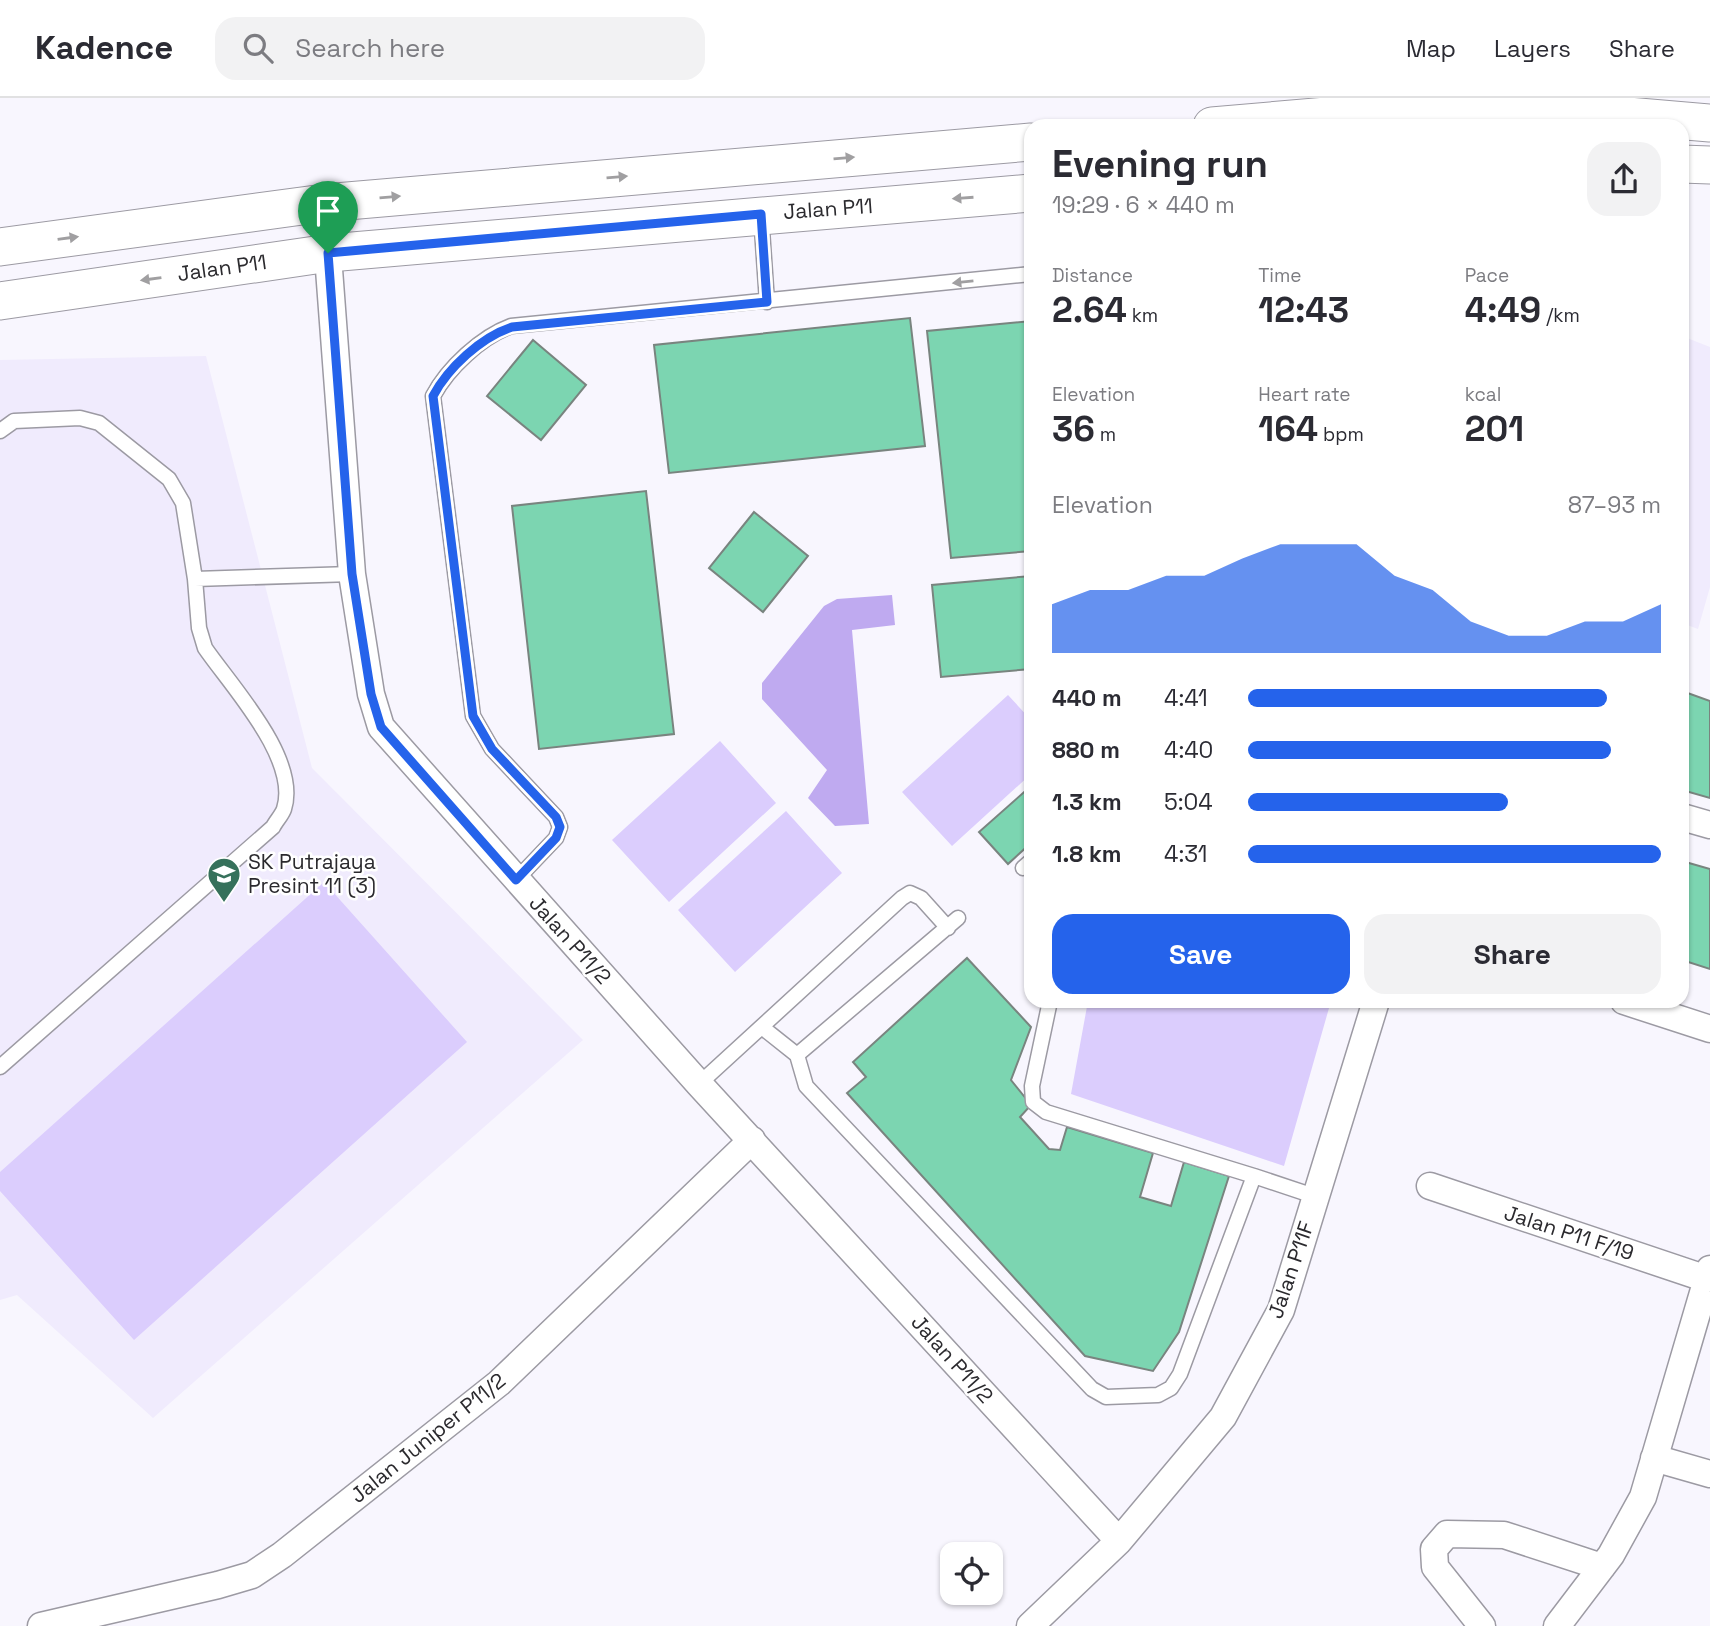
<!DOCTYPE html>
<html lang="en">
<head>
<meta charset="utf-8">
<style>
  body { margin:0; font-family:"Space Grotesk",sans-serif; background:#f2f2f3; color:#2b2b33; height:100vh; display:flex; flex-direction:column; font-size:26px; white-space:nowrap }
  * { box-sizing:border-box; margin:0 }
  p { font-size:23px; color:#7c7c81 }
  .icon { flex:none; width:38px; height:38px; fill:none; stroke:currentColor; stroke-width:2; stroke-linecap:round; stroke-linejoin:round }
  .map { position:relative; flex:1; overflow:hidden }
  .details { position:absolute; left:1024px; top:21px; width:665px; height:889px; display:flex; flex-direction:column; background:#fff; border-radius:21px; box-shadow:0 2px 5px #0004 }
  .details>* { flex:none }
  .buttons { position:absolute; left:940px; top:1444px; display:grid; gap:14px }
  .buttons a { display:grid; place-items:center; width:63px; height:63px; border-radius:14px; background:#fff; box-shadow:0 2px 5px #0004; font-size:35px }
  .pin { position:absolute; display:grid; place-items:center; width:60px; height:60px; color:#fff; margin:-72px -30px; border-radius:50% 50% 50% 0; rotate:-45deg; box-shadow:0 0 7px #0007 }
  .pin .icon { rotate:45deg }
  .round { display:grid; place-items:center; flex:none; width:74px; height:74px; border-radius:21px; background:#f2f2f3 }
  .head { display:flex; align-items:center; justify-content:space-between; height:119px; padding:0 28px }
  h1 { font-size:38px; font-weight:600; line-height:52px }
  .figures { display:grid; grid-template-columns:repeat(3,1fr); gap:10px; height:119px; padding:7px 28px }
  .figures div { display:grid; align-content:center }
  .figures b { font-size:35px; font-weight:600 }
  .figures small { font-size:19px; font-weight:400 }
  .figures p { font-size:19px }
  .chart { height:196px; padding:14px 28px }
  .chart p { display:flex; justify-content:space-between }
  .chart svg { width:100%; height:126px; margin-top:7px; fill:#2563eb; opacity:.7 }
  .primary-button { display:flex; gap:14px; margin-top:auto; padding:14px 28px }
  .primary-button a { flex:1; height:80px; border-radius:21px; background:#2563eb; color:#fff; font-size:28px; font-weight:600; line-height:80px; text-align:center }
  .primary-button a+a { background:#f2f2f3; color:#2b2b33 }
  ul { padding:0 28px; list-style:none; font-size:23px }
  li { display:grid; grid-template-columns:112px 84px 1fr; align-items:center; height:52px }
  li i { height:18px; border-radius:9px; background:#2563eb }
  header { display:flex; align-items:center; gap:42px; box-sizing:border-box; height:98px; padding:0 35px; background:#fff; border-bottom:2px solid #e1e1e2 }
  header strong { font-size:33px }
  nav { display:flex; gap:38px; margin-inline-start:auto; font-size:24px }
  .search { width:490px; height:63px; background:#f2f2f3; display:flex; align-items:center; gap:18px; box-sizing:border-box; padding:0 24px; border-radius:21px; color:#7c7c81; font-size:26px }
  .map>svg:first-child { display:block }
  .built { fill:#f0ebfd }
  .green { fill:#dbcdfd }
  .water { fill:#bfaaf0 }
  .building { fill:#7cd5b1; stroke:#79847f; stroke-width:2 }
  .lines { fill:none; stroke-linecap:round; stroke-linejoin:round }
  .lane-casing { stroke:#9c9aa3; stroke-width:17 }
  .street-casing { stroke:#9c9aa3; stroke-width:29 }
  .secondary-casing { stroke:#9c9aa3; stroke-width:39 }
  .lane { stroke:#fff; stroke-width:14 }
  .street { stroke:#fff; stroke-width:26 }
  .secondary { stroke:#fff; stroke-width:37 }
  .oneway { fill:#a09fa1 }
  .route-casing { stroke:#fff; stroke-width:14 }
  .route { stroke:#2563eb; stroke-width:9 }
  .labels { text-anchor:middle; stroke-width:5; stroke-linejoin:round; paint-order:stroke }
  .street-label { font-size:21px; fill:#2b2a2e; stroke:#fff }
  .poi-label { font-size:21px; fill:#2b2a2e; stroke:#fff; text-anchor:start }
</style>
</head>
<body>
<header>
<strong>Kadence</strong>
<div class="search"><svg class="icon" aria-label="search" viewBox="0 0 24 24"><circle cx="10" cy="10" r="6"/><path d="M15 15l6 6"/></svg>Search here</div>
<nav><a>Map</a><a>Layers</a><a>Share</a></nav>
</header>
<div class="map">
<svg width="1710" height="1528" viewBox="0 0 1710 1528">
  <rect width="100%" height="100%" fill="#f8f6fe"/>
  <!-- built -->
  <path class="built" d="M1682,238L1710,249V489L1698,531L1682,525Z
    M206,258L312,670L583,942L153,1320L17,1197L0,1202V262Z"/>
  <!-- green -->
  <path class="green" d="M1008,597L1031,622V676L952,748L902,694Z
    M720,643L776,705L669,804L612,742Z
    M786,713L842,775L735,874L678,812Z
    M324,784L467,944L134,1242L0,1093V1074Z
    M1088,903H1331L1284,1068L1071,996Z"/>
  <!-- water -->
  <path class="water" d="M892,497L895,527L852,532L869,726L835,728L808,700L827,672L762,601V585L824,508L837,501Z"/>
  <!-- building -->
  <path class="building" d="M910,220L925,348L669,375L654,247Z
    M1031,223V453L951,460L927,233Z
    M533,242L586,287L541,342L487,298Z
    M646,393L674,636L539,651L512,408Z
    M754,414L808,458L763,514L709,470Z
    M1031,478V571L941,579L932,487Z
    M1682,593L1710,603V700L1682,692Z
    M1031,688V745L1008,766L979,734Z
    M1682,763L1710,771V871L1682,862Z
    M967,860L1031,929L1011,982L1031,1007L1020,1019L1049,1051L1060,1052L1067,1029L1153,1055L1140,1099L1171,1108L1184,1064L1229,1078L1179,1234L1153,1273L1085,1258L847,995L866,979L853,964Z"/>
  <g class="lines">
    <defs>
      <path id="lane" d="M761,117L767,204
        M0,333L14,323L80,320L99,325L169,381L183,405L195,481L352,476
        M1023,770L1031,763
        M516,782L556,740L560,729L556,719L492,651L473,618L433,298C448,270 481,239 511,228L1031,176
        M958,820L797,957L806,988L1092,1291L1106,1299L1158,1297L1171,1290L1180,1276L1254,1078L1046,1014L1033,1004L1032,988L1050,903
        M763,930L797,957
        M0,969L273,729C276,723 282,717 284,711C300,661 231,588 205,550L199,530L195,481
        M699,986L902,800L910,795L921,800L948,830
        M1254,1078L1317,1099"/>
      <path id="street" d="M324,105L352,476L371,596L381,629L699,986L1119,1443
        M1682,719L1710,727
        M1624,903L1710,931
        M1430,1088L1707,1181
        M1654,1360L1710,1376
        M41,1528L218,1487L252,1477L282,1457L499,1285L752,1042
        M1030,1528L1119,1443L1223,1319L1281,1212L1376,903
        M1482,1528L1435,1469L1434,1451L1447,1436L1504,1437L1602,1469
        M1557,1528L1611,1457L1643,1399L1710,1171"/>
      <path id="secondary" d="M1212,28L1475,5L1710,25
        M1682,66L1710,67
        M0,149L324,105L1031,44
        M0,203L329,155L1031,95"/>
    </defs>
    <!-- lane casing -->
    <use href="#lane" class="lane-casing"/>
    <!-- street casing -->
    <use href="#street" class="street-casing"/>
    <!-- secondary casing -->
    <use href="#secondary" class="secondary-casing"/>
    <!-- lane -->
    <use href="#lane" class="lane"/>
    <!-- street -->
    <use href="#street" class="street"/>
    <!-- secondary -->
    <use href="#secondary" class="secondary"/>
  </g>
  <!-- one-way arrows -->
  <defs><path id="oneway-solid" d="M-6-.8H1V-3.2L6.5 0L1 3.2V.8H-6Z" transform="scale(1.75)"/></defs>
  <g class="oneway">
    <use href="#oneway-solid" transform="translate(844 60) rotate(-5)"/>
    <use href="#oneway-solid" transform="translate(617 79) rotate(-5)"/>
    <use href="#oneway-solid" transform="translate(390 99) rotate(-5)"/>
    <use href="#oneway-solid" transform="translate(963 100) rotate(176)"/>
    <use href="#oneway-solid" transform="translate(68 140) rotate(-8)"/>
    <use href="#oneway-solid" transform="translate(151 181) rotate(172)"/>
    <use href="#oneway-solid" transform="translate(963 184) rotate(174)"/>
  </g>
  <g class="lines">
    <defs>
      <path id="route" d="M761,116L767,204L512,229C481,239 448,270 433,298L473,618L492,651L556,719L560,729L556,740L516,782L381,629L371,596L352,476L328,155Z"/>
    </defs>
    <!-- route casing -->
    <use href="#route" class="route-casing"/>
    <!-- route -->
    <use href="#route" class="route"/>
  </g>
  <!-- icons -->
  <defs>
    <symbol id="school-pin" viewBox="-11 -11 22 30"><path d="M0 17L-7.5 6A9.5 9.5 0 1 1 7.5 6Z" fill="#36715b" stroke="#fff"/><path d="M0-5L7-2L0 1L-7-2ZM-4 1L0 2.5L4 1V4Q0 6-4 4Z" fill="#fff"/></symbol>
  </defs>
  <g fill-rule="evenodd">
    <use href="#school-pin" x="205" y="757" width="38" height="52"/>
  </g>
  <g class="labels">
    <!-- street labels -->
    <g class="street-label">
      <text transform="translate(828 111) rotate(-4)" y="7">Jalan P11</text>
      <text transform="translate(222 170) rotate(-8)" y="7">Jalan P11</text>
      <text transform="translate(570 842) rotate(48)" y="7">Jalan P11/2</text>
      <text transform="translate(1569 1135) rotate(18)" y="7">Jalan P11 F/19</text>
      <text transform="translate(1291 1172) rotate(-71)" y="7">Jalan P11F</text>
      <text transform="translate(952 1261) rotate(48)" y="7">Jalan P11/2</text>
      <text transform="translate(428 1340) rotate(-39)" y="7">Jalan Juniper P11/2</text>
    </g>
    <!-- poi labels -->
    <g class="poi-label">
      <text x="248" y="771">SK Putrajaya<tspan x="248" dy="24">Presint 11 (3)</tspan></text>
    </g>
  </g>
</svg>
<div class="buttons">
<a><svg class="icon" aria-label="locate" viewBox="0 0 24 24"><circle cx="12" cy="12" r="6"/><path d="M12 2v4M12 18v4M2 12h4M18 12h4"/></svg></a>
</div>
<div class="pin" style="left:328px;top:155px;background:#1e9e55"><svg class="icon" aria-label="arrive" viewBox="0 0 24 24"><path d="M6 21V4h12l-3 4 3 4H6"/></svg></div>
<section class="details">
<div class="head"><div><h1>Evening run</h1><p>19:29 · 6 × 440 m</p></div><a class="round"><svg class="icon" aria-label="share" viewBox="0 0 24 24"><path d="M12 15V3M7 8l5-5 5 5M5 13v7h14v-7"/></svg></a></div>
<div class="figures">
<div><p>Distance</p><b>2.64<small> km</small></b></div>
<div><p>Time</p><b>12:43</b></div>
<div><p>Pace</p><b>4:49<small> /km</small></b></div>
</div>
<div class="figures">
<div><p>Elevation</p><b>36<small> m</small></b></div>
<div><p>Heart rate</p><b>164<small> bpm</small></b></div>
<div><p>kcal</p><b>201</b></div>
</div>
<div class="chart"><p><span>Elevation</span>87–93 m</p>
<svg viewBox="0 0 160 44" preserveAspectRatio="none"><path d="M0 44V27L10 22L20 22L30 17L40 17L50 11L60 6L70 6L80 6L90 17L100 22L110 33L120 38L130 38L140 33L150 33L160 27V44z"/></svg>
</div>
<ul>
<li><b>440 m</b>4:41<i style="width:87%"></i></li>
<li><b>880 m</b>4:40<i style="width:88%"></i></li>
<li><b>1.3 km</b>5:04<i style="width:63%"></i></li>
<li><b>1.8 km</b>4:31<i style="width:100%"></i></li>
</ul>
<div class="primary-button"><a>Save</a><a>Share</a></div>
</section>
</div>
</body>
</html>
